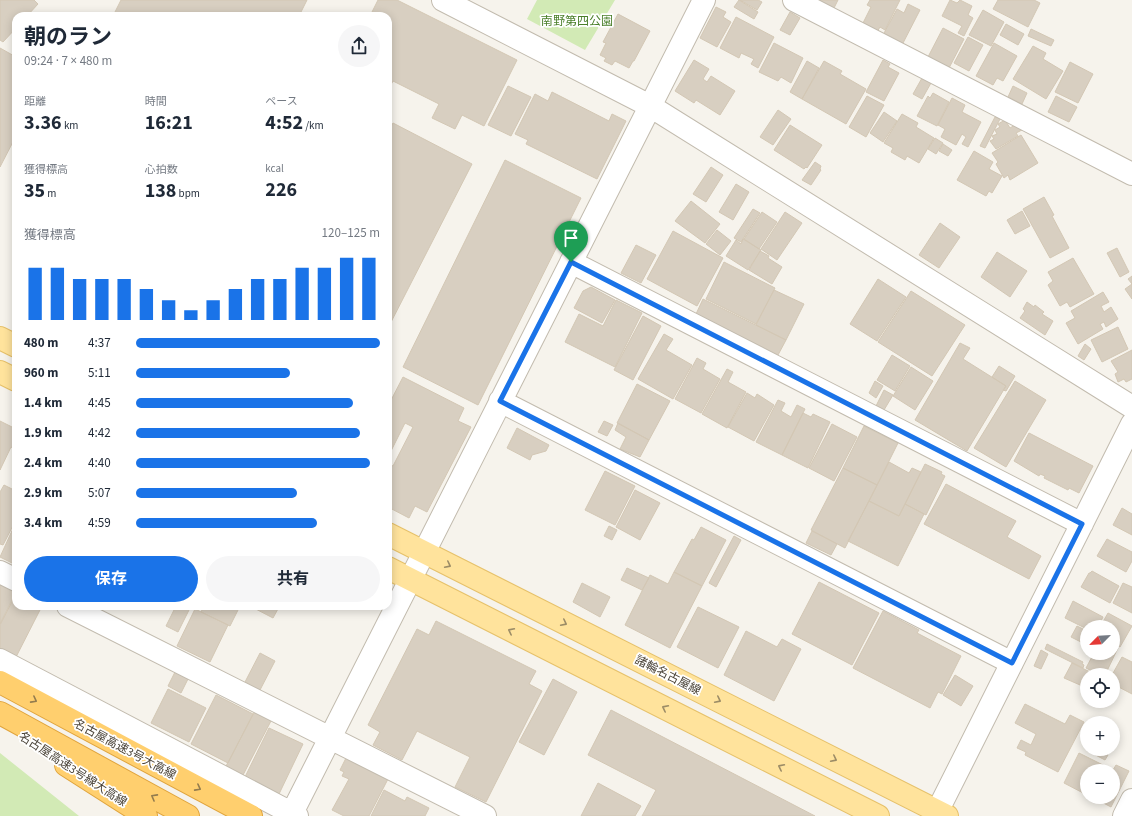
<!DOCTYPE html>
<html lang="ja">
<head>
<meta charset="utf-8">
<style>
  body { margin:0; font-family:"Source Sans 3","Noto Sans JP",sans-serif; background:#f6f6f7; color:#1f2937; height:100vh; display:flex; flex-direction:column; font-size:15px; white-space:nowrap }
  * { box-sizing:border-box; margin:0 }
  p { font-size:13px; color:#747a83 }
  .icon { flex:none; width:22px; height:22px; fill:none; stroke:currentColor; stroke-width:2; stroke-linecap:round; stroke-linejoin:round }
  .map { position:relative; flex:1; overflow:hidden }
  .details { position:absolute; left:12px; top:12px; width:380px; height:598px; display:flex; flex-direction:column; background:#fff; border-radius:12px; box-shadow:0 2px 10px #0003 }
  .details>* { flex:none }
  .needle { width:26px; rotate:246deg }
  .tools { position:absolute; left:1080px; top:620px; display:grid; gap:8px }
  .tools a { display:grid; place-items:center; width:40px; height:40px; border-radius:50%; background:#fff; box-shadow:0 2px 10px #0003; font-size:20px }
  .pin { position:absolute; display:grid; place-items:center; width:34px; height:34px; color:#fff; margin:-41px -17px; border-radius:50% 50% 50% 0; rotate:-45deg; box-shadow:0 0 4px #0007 }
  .pin .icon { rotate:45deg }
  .round { display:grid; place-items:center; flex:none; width:42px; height:42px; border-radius:21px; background:#f6f6f7 }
  .overview { display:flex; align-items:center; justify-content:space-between; height:68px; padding:0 12px }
  h1 { font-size:22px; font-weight:700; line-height:30px }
  .metrics { display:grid; grid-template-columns:repeat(3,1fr); gap:6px; height:68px; padding:4px 12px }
  .metrics div { display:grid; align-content:center }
  .metrics b { font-size:20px; font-weight:700 }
  .metrics small { font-size:11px; font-weight:400 }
  .metrics p { font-size:11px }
  .chart { height:112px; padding:8px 12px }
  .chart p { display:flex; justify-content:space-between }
  .chart svg { width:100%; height:72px; margin-top:4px; stroke:#1a73e8; stroke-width:6 }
  .action { display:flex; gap:8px; margin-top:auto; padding:8px 12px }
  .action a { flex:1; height:46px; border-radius:24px; background:#1a73e8; color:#fff; font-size:16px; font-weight:700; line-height:46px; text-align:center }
  .action a+a { background:#f6f6f7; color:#1f2937 }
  ul { padding:0 12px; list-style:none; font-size:13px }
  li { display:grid; grid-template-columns:64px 48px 1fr; align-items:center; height:30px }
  li i { height:10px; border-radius:5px; background:#1a73e8 }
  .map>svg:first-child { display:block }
  .green { fill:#d2eab5 }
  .building { fill:#d8cfc1; stroke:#d3c7b4 }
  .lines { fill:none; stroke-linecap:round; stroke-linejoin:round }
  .minor-casing { stroke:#c2bbae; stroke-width:24 }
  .major-casing { stroke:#e6c16a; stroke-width:24 }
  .highway-casing { stroke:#e0a43c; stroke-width:24 }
  .minor { stroke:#fff; stroke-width:22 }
  .major { stroke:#ffe39c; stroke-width:22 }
  .highway { stroke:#ffcf6e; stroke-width:22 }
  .oneway { stroke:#9c8c66 }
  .oneway2 { stroke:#937c4e }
  .route-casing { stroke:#fff; stroke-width:8 }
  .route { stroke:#1a73e8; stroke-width:5 }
  .labels { text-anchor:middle; stroke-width:3.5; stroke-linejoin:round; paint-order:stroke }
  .park-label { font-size:12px; fill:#4a7f2a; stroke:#fff }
  .street-label { font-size:12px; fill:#4b4439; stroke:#fff }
</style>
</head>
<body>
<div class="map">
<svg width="1132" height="816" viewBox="0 0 1132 816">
  <rect width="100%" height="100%" fill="#f6f3ec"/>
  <!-- green -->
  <path class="green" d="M537,0H615L585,50L527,19Z
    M0,753L79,816H0Z"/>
  <!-- building -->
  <path class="building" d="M0,0H34L38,4L27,16H16V28L3,42L0,40Z
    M121,0H307L299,16H113Z
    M378,0H397L517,60L484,126L462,115L455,129L432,118L439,104L393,81L388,90V16H370Z
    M739,0L758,12L754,19L734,7Z
    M740,0H758L762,2L757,10Z
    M815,0H838L833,10Z
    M870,0H900L885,30L880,27L877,32L862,25L871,7L867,5Z
    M950,0L957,3L960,0L972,6L968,15L973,18L964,36L958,33L962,26L942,16Z
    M998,0H1034L1040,3L1028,27L993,9Z
    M908,4L920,10L902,45L883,35L897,9L904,13Z
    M716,7L726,12L723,17L731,22L717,47L700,38Z
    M983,10L1004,22L991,46L969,35Z
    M790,12L800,18L790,35L780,30Z
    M618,14L650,31L634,61H633L629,68L615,61L612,65L604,61L606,58L600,55L606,43L603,42Z
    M736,17L774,37L758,68L751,64L754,59L741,53L739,58L720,48Z
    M1006,24L1024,34L1018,45L1000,35Z
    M943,28L964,39L949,68L928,57Z
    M1031,29L1054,40L1051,46L1028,36Z
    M968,37L983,45L969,71L954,63Z
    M774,43L803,58L791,83L781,77L778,81L759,72Z
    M994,43L1017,56L1003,81L997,78L993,85L976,76Z
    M1033,46L1046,53L1043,59L1063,71L1046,99L1013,79Z
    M0,48L16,57V136L0,167Z
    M694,60L709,69L703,79L707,82L711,76L735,91L720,115L696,100L694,103L675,91Z
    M883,60L890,64L888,67L899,73L884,101L866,92Z
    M807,61L819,68L802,99L790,92Z
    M824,61L842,71L840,74L866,89L846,124L802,99Z
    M1070,62L1093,74L1078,103L1055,92Z
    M922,78L931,83L922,99L913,94Z
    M508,86L531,97L511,136L488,125Z
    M1013,86L1027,93L1022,104L1008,97Z
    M552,92L609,121L612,114L626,121L597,179L526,144L528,140L515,134L535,94L548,101Z
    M933,93L949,102L937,126L917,116L928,96L930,98Z
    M867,96L884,105L866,137L849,127Z
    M1056,96L1077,107L1069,122L1048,112Z
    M952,98L965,105L962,112L981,122L968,147L962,144L966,137L962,134L956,145L941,137L945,129L938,125Z
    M778,110L791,119L773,145L760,137Z
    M884,112L897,121L883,142L870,133Z
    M902,114L918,123L916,127L934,138L919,163L907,156L905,160L891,152L893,148L884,143Z
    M995,117L1000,119L985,148L980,146Z
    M1005,120L1010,128L1015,125L1022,130L1016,133L1018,136L996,149L990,141L994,139L992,136L997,134L995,130L1000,127L998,124Z
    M393,123L472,164L388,328V132Z
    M790,125L822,145L807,168L806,167L804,169L774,150Z
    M1021,135L1038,163L1010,180L1008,175L1004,178L996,164L998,162L992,153Z
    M935,138L943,143L936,154L928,149Z
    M943,144L952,150L948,156L939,151Z
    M974,151L993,162L989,169L1002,176L992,193L989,191L986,196L957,180Z
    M505,160L581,198L478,405L403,367Z
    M815,162L821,166L820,169L821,170L811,185L802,180Z
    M711,167L723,175L706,202L693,194Z
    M736,184L749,192L733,220L719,212Z
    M1044,197L1054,215L1052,216L1069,248L1050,258L1023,209Z
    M691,201L720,224L705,243L675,221Z
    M753,209L760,213L741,242L734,238Z
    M1022,211L1030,226L1015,234L1007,220Z
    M762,212L777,222L759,249L744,239Z
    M785,212L802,223L777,260L761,249Z
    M940,223L960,237L939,268L919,255Z
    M717,230L731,241L720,255L706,244Z
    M673,231L723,258L697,306L647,279Z
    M743,239L761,250L748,270L726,256L736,240L741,244Z
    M636,245L656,255L641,283L621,273Z
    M1117,248L1129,272L1120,277L1107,253Z
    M760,251L769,256L768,258L782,267L772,284L749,270Z
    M997,252L1027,271L1010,297L981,277Z
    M1073,258L1094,294L1070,307L1067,302L1060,306L1048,285L1053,281L1048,272Z
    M724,262L775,288L756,324L706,299Z
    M1132,276V299L1125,289L1132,284L1128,279Z
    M878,279L906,297L877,341L850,324Z
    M591,287L615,300L602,323L574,308L583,291Z
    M774,290L804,304L786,340L756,325Z
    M911,291L965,325L932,376L878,342Z
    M1103,292L1109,302L1101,306L1104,312L1111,307L1118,319L1106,327L1104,322L1100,324L1103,329L1078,344L1066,323L1075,318L1071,311Z
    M703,299L786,340L778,355L696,314Z
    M616,300L642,313L615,367L565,342L579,314L603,326Z
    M1027,302L1034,307L1035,305L1044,312L1042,314L1053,321L1045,335L1020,318L1025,311L1023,309Z
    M643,316L661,326L633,380L614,370Z
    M1118,327L1128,349L1102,362L1091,340Z
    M664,334L673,339L666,350L692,365L673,399L638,379Z
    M960,343L970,348L963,359L1006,386L967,451L915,420Z
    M1085,344L1091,349L1084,360L1078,356Z
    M1132,350V379L1126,382L1124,379L1118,382L1115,374L1118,372L1111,361Z
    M892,355L910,366L895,391L877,380Z
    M697,358L706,363L703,369L720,379L701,413L675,399Z
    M999,366L1015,376L1006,391L1003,390L1006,386L992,377Z
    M911,367L933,381L915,410L893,396Z
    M727,369L733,372L728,382L746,392L727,428L702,414Z
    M403,377L464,408L458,421L471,427L427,512L415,506L409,518L388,507V464L393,466L413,427L405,423L388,457V406Z
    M875,381L883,386L876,398L869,393Z
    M1015,381L1046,400L1006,467L974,448Z
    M637,384L670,401L649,440L617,423Z
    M884,390L893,395L884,410L876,406Z
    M747,393L755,398L757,394L774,405L754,441L728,427Z
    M778,400L785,403L781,411L791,417L797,405L805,409L782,455L756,442Z
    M803,413L811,417L813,414L830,422L808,468L782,455Z
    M0,421L16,429V450L11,447L0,470Z
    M604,421L613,425L607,436L598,432Z
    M618,423L649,440L640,457L620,449L626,437L615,430Z
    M832,424L857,437L834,481L809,468Z
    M864,426L898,443L877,485L843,468Z
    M517,428L549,445L546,451L532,455L530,460L507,448Z
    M1029,433L1093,466L1079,493L1069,488L1068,490L1044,478L1045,476L1040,474L1039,476L1014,461Z
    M889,462L909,473L912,468L921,472L899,516L869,501Z
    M925,464L942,472L941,474L945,476L926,515L905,504Z
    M843,468L877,485L845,548L811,530Z
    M605,471L635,486L615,525L585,510Z
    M946,484L1016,521L1007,537L1041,556L1029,579L924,524Z
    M4,485L16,491V520L3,545L0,544V492Z
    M635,490L660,503L640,540L616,527Z
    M869,501L899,516L905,504L924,514L898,566L848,541Z
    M1122,508L1132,514V535L1113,525Z
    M16,522V565L0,557Z
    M609,526L617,530L612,540L604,536Z
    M701,527L726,540L702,586L674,572L692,539L694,540Z
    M812,531L837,544L831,555L806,543Z
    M734,536L741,540L716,587L709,583Z
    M1107,539L1132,552V561L1126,572L1097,556Z
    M627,568L649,578L642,590L621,580Z
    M1092,571L1119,586L1110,603L1081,587L1089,573H1090Z
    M674,572L702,586L670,648L625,625L650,575L668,584Z
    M819,582L879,613L852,665L792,634Z
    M0,583L16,592L0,624Z
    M582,583L610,597L600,617L573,602Z
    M1123,583L1132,587V613L1113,603Z
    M16,594V606H42L15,659L0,651V625Z
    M1073,601L1103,617L1098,627H1087V629L1065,618Z
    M176,606H191L178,632L166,626Z
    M198,606H240L230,626L201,612L203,608Z
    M250,606H283L282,609L279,607L273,618Z
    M698,607L739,627L718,668L677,647Z
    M195,609L228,625L210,662L177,646Z
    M883,611L919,630L917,633L961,656L942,694L938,692L930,708L853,668Z
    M1108,613L1132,626L1120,647L1113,643V627H1100Z
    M436,621L536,671L529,684L542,691L486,802L455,787L470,757L417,731L402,760L373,745L380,732L368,725L417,629L429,635Z
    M1077,626L1087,631V645L1071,637Z
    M746,631L777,647L782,639L801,649L774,701L724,675Z
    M1047,644L1083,662L1082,664L1084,665L1083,668L1045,649Z
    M1113,646L1118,648L1105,675H1100L1086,668L1094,653H1113Z
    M1041,650L1048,654L1041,669L1034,666Z
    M260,653L275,661L260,690L245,682Z
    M1122,657L1132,662V694L1113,684L1112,675Z
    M1072,663L1096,675H1087V688L1064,678Z
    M175,672L188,679L181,693L168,686Z
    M955,675L973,686L961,706L943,695Z
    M553,679L577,692L544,755L519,742Z
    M168,689L206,708L189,742L151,723Z
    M216,695L253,714L228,763L191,744Z
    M1025,704L1065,724L1070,715L1084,722L1058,772L1025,755L1026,752L1017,748L1021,740L1031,745L1036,734L1015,723Z
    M611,710L815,816H642L656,790L588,755Z
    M255,711L272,719L242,777L225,768Z
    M269,728L303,744L279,794L245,777Z
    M1087,748L1096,749L1108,755L1105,760L1086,750Z
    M1079,753L1113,770L1116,765L1129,771L1111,807L1092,797H1113V771H1087V795L1064,783Z
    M346,758L388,779L369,816H344L332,810L349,779L342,776L344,772L340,770Z
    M598,783L641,806L635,816H581Z
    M384,790L405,801L407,797L429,808L425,816H371Z"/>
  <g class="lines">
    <defs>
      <path id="minor" d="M443,0L650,106L1132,407
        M794,0L1132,174
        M571,262L1082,524
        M500,401L1012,663
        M0,572L16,580
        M68,606L485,816
        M0,660L297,816
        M292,813L704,0
        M935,816L1132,424
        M1124,816L1132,800"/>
      <path id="major" d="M0,338L16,346
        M0,372L16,380
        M388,534L947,816
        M388,568L878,816"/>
      <path id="highway" d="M0,682L251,816
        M0,713L188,816
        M66,765L146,816"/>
    </defs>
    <!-- minor casing -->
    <use href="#minor" class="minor-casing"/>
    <!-- major casing -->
    <use href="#major" class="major-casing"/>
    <!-- highway casing -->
    <use href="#highway" class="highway-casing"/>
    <!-- minor -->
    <use href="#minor" class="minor"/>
    <!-- major -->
    <use href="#major" class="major"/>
    <!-- highway -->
    <use href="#highway" class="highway"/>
  </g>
  <!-- one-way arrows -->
  <defs><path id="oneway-chevron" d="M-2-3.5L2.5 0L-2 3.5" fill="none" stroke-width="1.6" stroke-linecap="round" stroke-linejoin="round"/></defs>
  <g class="oneway">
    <use href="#oneway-chevron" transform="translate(448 565) rotate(27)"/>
    <use href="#oneway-chevron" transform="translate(564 623) rotate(27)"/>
    <use href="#oneway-chevron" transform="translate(511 631) rotate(-153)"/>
    <use href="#oneway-chevron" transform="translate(718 700) rotate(27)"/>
    <use href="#oneway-chevron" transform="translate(665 708) rotate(-153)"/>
    <use href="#oneway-chevron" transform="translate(834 759) rotate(27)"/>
    <use href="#oneway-chevron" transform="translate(781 767) rotate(-153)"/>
  </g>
  <g class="oneway2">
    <use href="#oneway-chevron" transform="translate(34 700) rotate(28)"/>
    <use href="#oneway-chevron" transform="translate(198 788) rotate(28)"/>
    <use href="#oneway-chevron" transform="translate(154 797) rotate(-151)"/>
  </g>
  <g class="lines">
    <defs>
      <path id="route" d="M571,262L1082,524L1012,663L500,401Z"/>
    </defs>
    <!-- route casing -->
    <use href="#route" class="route-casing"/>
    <!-- route -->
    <use href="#route" class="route"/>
  </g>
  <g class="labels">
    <!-- park labels -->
    <g class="park-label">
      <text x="577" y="25">南野第四公園</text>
    </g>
    <!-- street labels -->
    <g class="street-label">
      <text transform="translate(668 675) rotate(27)" y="4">諸輪名古屋線</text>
      <text transform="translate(125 749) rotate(28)" y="4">名古屋高速3号大高線</text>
      <text transform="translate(73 769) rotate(33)" y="4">名古屋高速3号線大高線</text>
    </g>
  </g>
</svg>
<div class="tools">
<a><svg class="needle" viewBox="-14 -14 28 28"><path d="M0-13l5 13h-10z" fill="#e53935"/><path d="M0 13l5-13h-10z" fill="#747a83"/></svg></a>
<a><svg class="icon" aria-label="locate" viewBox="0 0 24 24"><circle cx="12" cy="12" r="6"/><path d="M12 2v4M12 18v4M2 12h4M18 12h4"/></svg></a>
<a>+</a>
<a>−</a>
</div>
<div class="pin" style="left:571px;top:262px;background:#1e9e55"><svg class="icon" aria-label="arrive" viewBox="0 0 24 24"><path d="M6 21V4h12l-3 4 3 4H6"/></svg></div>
<section class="details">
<div class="overview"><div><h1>朝のラン</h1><p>09:24 · 7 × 480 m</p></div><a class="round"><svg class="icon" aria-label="share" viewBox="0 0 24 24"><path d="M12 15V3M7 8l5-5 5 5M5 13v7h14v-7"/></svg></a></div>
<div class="metrics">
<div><p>距離</p><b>3.36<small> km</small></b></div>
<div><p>時間</p><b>16:21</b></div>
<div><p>ペース</p><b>4:52<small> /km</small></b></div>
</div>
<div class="metrics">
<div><p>獲得標高</p><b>35<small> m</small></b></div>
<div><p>心拍数</p><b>138<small> bpm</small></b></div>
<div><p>kcal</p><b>226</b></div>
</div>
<div class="chart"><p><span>獲得標高</span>120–125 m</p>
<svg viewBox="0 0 160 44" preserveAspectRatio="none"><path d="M5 44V12M15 44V12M25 44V19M35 44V19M45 44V19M55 44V25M65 44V32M75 44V38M85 44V32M95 44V25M105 44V19M115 44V19M125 44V12M135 44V12M145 44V6M155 44V6"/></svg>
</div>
<ul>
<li><b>480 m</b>4:37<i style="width:100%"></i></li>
<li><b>960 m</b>5:11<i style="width:63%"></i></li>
<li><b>1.4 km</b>4:45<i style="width:89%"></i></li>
<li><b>1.9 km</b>4:42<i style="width:92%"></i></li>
<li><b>2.4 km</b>4:40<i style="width:96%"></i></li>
<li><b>2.9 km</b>5:07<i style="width:66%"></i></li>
<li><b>3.4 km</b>4:59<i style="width:74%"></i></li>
</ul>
<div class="action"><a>保存</a><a>共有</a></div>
</section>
</div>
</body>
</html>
